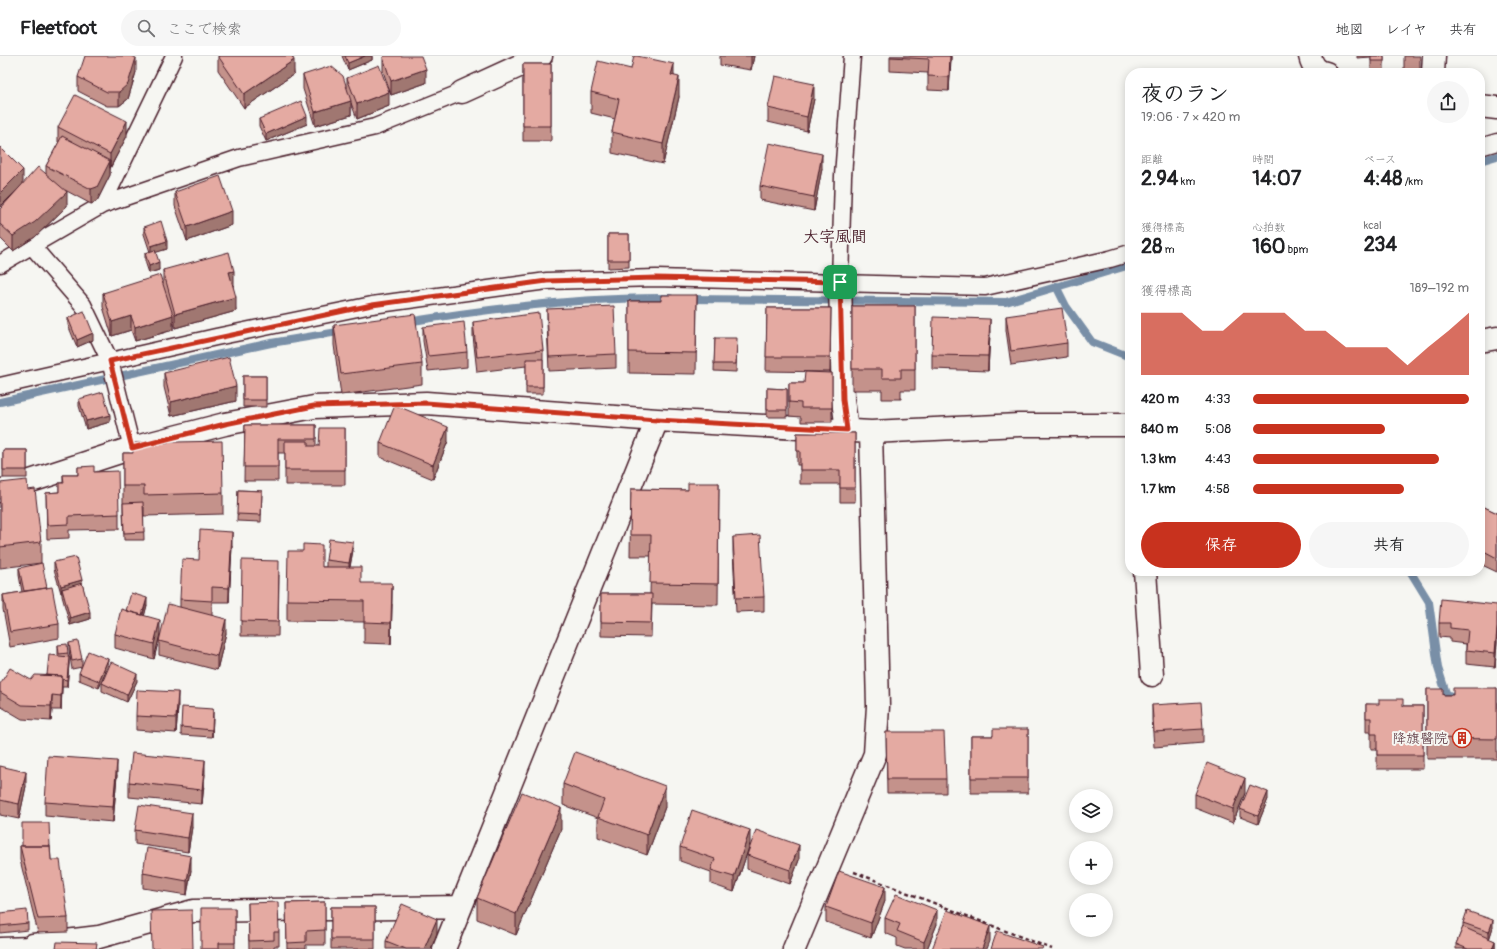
<!DOCTYPE html>
<html lang="ja">
<head>
<meta charset="utf-8">
<style>
  body { margin:0; font-family:Pangolin,"Klee One",sans-serif; background:#f6f6f6; color:#202124; height:100vh; display:flex; flex-direction:column; font-size:15px; white-space:nowrap }
  * { box-sizing:border-box; margin:0 }
  p { font-size:13px; color:#757577 }
  .icon { flex:none; width:22px; height:22px; fill:none; stroke:currentColor; stroke-width:2; stroke-linecap:round; stroke-linejoin:round }
  .map { position:relative; flex:1; overflow:hidden }
  .drawer { position:absolute; left:1125px; top:12px; width:360px; height:508px; display:flex; flex-direction:column; background:#fff; border-radius:16px; box-shadow:0 2px 10px #0003 }
  .drawer>* { flex:none }
  .fabs { position:absolute; left:1069px; top:733px; display:grid; gap:8px }
  .fabs a { display:grid; place-items:center; width:44px; height:44px; border-radius:50%; background:#fff; box-shadow:0 2px 10px #0003; font-size:20px }
  .pin { position:absolute; display:grid; place-items:center; width:34px; height:34px; color:#fff; margin:-17px; border-radius:8px; box-shadow:0 2px 6px #0006 }
  .round { display:grid; place-items:center; flex:none; width:42px; height:42px; border-radius:21px; background:#f6f6f6 }
  .headline { display:flex; align-items:center; justify-content:space-between; height:68px; padding:0 16px }
  h1 { font-size:22px; font-weight:800; line-height:30px }
  .metrics { display:grid; grid-template-columns:repeat(3,1fr); gap:6px; height:68px; padding:4px 16px }
  .metrics div { display:grid; align-content:center }
  .metrics b { font-size:20px; font-weight:800 }
  .metrics small { font-size:11px; font-weight:400 }
  .metrics p { font-size:11px }
  .chart { height:112px; padding:8px 16px }
  .chart p { display:flex; justify-content:space-between }
  .chart svg { width:100%; height:72px; margin-top:4px; fill:#c8321e; opacity:.7 }
  .cta { display:flex; gap:8px; margin-top:auto; padding:8px 16px }
  .cta a { flex:1; height:46px; border-radius:24px; background:#c8321e; color:#fff; font-size:16px; font-weight:800; line-height:46px; text-align:center }
  .cta a+a { background:#f6f6f6; color:#202124 }
  ul { padding:0 16px; list-style:none; font-size:13px }
  li { display:grid; grid-template-columns:64px 48px 1fr; align-items:center; height:30px }
  li i { height:10px; border-radius:5px; background:#c8321e }
  header { display:flex; align-items:center; gap:24px; box-sizing:border-box; height:56px; padding:0 20px; background:#fff; border-bottom:1px solid #e0e0e0 }
  header strong { font-size:19px }
  nav { display:flex; gap:22px; margin-inline-start:auto; font-size:14px }
  .search { width:280px; height:36px; background:#f6f6f6; display:flex; align-items:center; gap:10px; box-sizing:border-box; padding:0 14px; border-radius:22px; color:#757577; font-size:15px }
  .map>svg:first-child { display:block }
  .lines { fill:none; stroke-linecap:round; stroke-linejoin:round }
  .stream { stroke:#798fa7; stroke-width:8 }
  .lane-casing { stroke:#4a1f2b; stroke-width:19 }
  .street-casing { stroke:#4a1f2b; stroke-width:25 }
  .path { stroke:#4a1f2b; stroke-width:2.5; stroke-dasharray:4 3; stroke-linecap:butt }
  .lane { stroke:#f6f6f2; stroke-width:16 }
  .street { stroke:#f6f6f2; stroke-width:22 }
  .wall { fill:#c4928b; stroke:#4a1f2b }
  .shaded-wall { fill:#a07771; stroke:#4a1f2b }
  .building { fill:#e4aaa2; stroke:#4a1f2b }
  .route-casing { stroke:#fff; stroke-width:8 }
  .route { stroke:#c8321e; stroke-width:5 }
  .labels { text-anchor:middle; stroke-width:4; stroke-linejoin:round; paint-order:stroke }
  .poi-label { font-size:14px; fill:#4a1f2b; stroke:#f6f6f2; text-anchor:end }
  .quarter-label { font-size:16px; font-weight:bold; fill:#4a1f2b; stroke:#f6f6f2 }
</style>
</head>
<body>
<header>
<strong>Fleetfoot</strong>
<div class="search"><svg class="icon" aria-label="search" viewBox="0 0 24 24"><circle cx="10" cy="10" r="6"/><path d="M15 15l6 6"/></svg>ここで検索</div>
<nav><a>地図</a><a>レイヤ</a><a>共有</a></nav>
</header>
<div class="map">
<svg width="1497" height="893" viewBox="0 0 1497 893">
  <rect width="100%" height="100%" fill="#f6f6f2"/>
  <filter id="ink" filterUnits="userSpaceOnUse"><feTurbulence type="fractalNoise" baseFrequency=".025" numOctaves="2"/><feDisplacementMap in="SourceGraphic" scale="8" xChannelSelector="R" yChannelSelector="G"/><feConvolveMatrix kernelMatrix="1 2 1 2 8 2 1 2 1" color-interpolation-filters="sRGB"/></filter>
  <g filter="url(#ink)">
    <g class="lines">
      <!-- stream -->
      <path class="stream" d="M1480,105L1497,100
        M1056,230L1066,250L1092,286L1130,301
        M687,243L1006,246L1130,209
        M407,266C493,252 582,241 670,242
        M0,346L271,287L344,275
        M1410,515L1429,546L1438,612L1446,637L1455,643H1457"/>
      <defs>
        <path id="lane" d="M1480,91L1497,86
          M102,149L174,0
          M32,190L83,249L110,305L132,392
          M0,208L102,149L239,102L375,71L462,36
          M840,226L843,120L852,0
          M0,330L216,281L372,249L547,225L656,222L985,231L1110,203L1130,197
          M0,890L33,889"/>
        <path id="street" d="M1310,0C1312,9 1316,15 1326,17
          M1433,17L1434,0
          M462,36L541,0
          M1480,50L1497,52
          M840,226L843,344L847,374
          M1480,285L1497,282
          M0,435L132,392L225,368L314,351L426,347L657,364L871,376L1019,369H1130
          M1145,515L1152,619
          M33,889L99,881L193,855L461,851
          M444,893L657,364
          M794,893L875,698L878,650L871,376"/>
      </defs>
      <!-- lane casing -->
      <use href="#lane" class="lane-casing"/>
      <!-- street casing -->
      <use href="#street" class="street-casing"/>
      <!-- path -->
      <path class="path" d="M854,816L1052,893"/>
      <!-- lane -->
      <use href="#lane" class="lane"/>
      <!-- street -->
      <use href="#street" class="street"/>
    </g>
    <!-- wall -->
    <path class="wall" d="M218,0H292L294,18L244,52L218,14Z
      M342,0H372V4L348,14Z
      M720,0H754L751,14L720,9Z
      M890,0H951L949,35L928,34V17L890,15Z
      M1357,0H1384V17H1371V1L1357,2Z
      M1404,0H1420V14H1404Z
      M383,1L426,27L391,39L383,15Z
      M523,8H551V85H523Z
      M631,13L674,19L679,41L663,108L612,97V76L615,63L591,57V36Z
      M136,16L128,43L119,50H107L78,35V21Z
      M303,19L347,32V22L389,50L357,63L351,47V59L315,70L303,33Z
      M814,43L807,75L768,66V52Z
      M259,63L307,68L266,85L259,70Z
      M58,71L127,80L110,112V119L97,145L91,148L65,134L67,150L35,181L13,195L0,182V153L16,135L0,151V91L23,128L46,118V110L59,86H58Z
      M822,112L814,155L760,144V130Z
      M175,136L232,169L187,185L175,150Z
      M144,171L167,193L155,196L159,214L149,217L145,205V197L150,196L144,178Z
      M608,178H629V211L608,212Z
      M163,214L234,229H233L236,255L175,272L173,265V274L135,285L131,274L112,280L103,251V237L163,228Z
      M697,239L696,318L629,317V245H661Z
      M852,250H915V334H901V343H882V334H852Z
      M767,252H831L830,316L766,315Z
      M547,253L616,298V312L549,315L547,267Z
      M1006,260L1067,287V301L1011,309L1006,274Z
      M68,262L93,284L77,291L68,269Z
      M473,266L543,294V338H526V310L477,316L473,280Z
      M334,269L422,308V328L341,339L334,289Z
      M423,271L467,296V311L428,315L423,285Z
      M990,277L988,315L932,313V299Z
      M715,282L737,289L736,316L714,315Z
      M164,317L236,345L171,360L164,331Z
      M832,317V366H801V361L789,360V327H804Z
      M243,320H266V351H243Z
      M767,332L787,333V361H767Z
      M79,343L110,366L86,373L79,350Z
      M245,369H316V390H319L345,372V429H285V397H278V425H244Z
      M797,377H855V446H840V428H800V409H797Z
      M448,385L433,423L380,401V387Z
      M133,387L223,437V458L144,460V451H143L144,484H124L123,454V397H133Z
      M3,394H27V422H3Z
      M78,411L94,416L119,458V473L69,474V482L47,483L46,437L59,436V427H63V419H78Z
      M0,427L28,434L41,486V507L0,512Z
      M719,427L718,549L652,548L651,581L601,580V538H650L651,500H630L631,433L688,434Z
      M238,434L262,435L261,466L237,465Z
      M1480,449L1497,457V516L1480,508Z
      M733,481L764,541V555L736,556L733,495Z
      M232,490L229,546H212V559L226,577L217,614L159,599V585L180,551V543Z
      M353,494L350,511L361,527L392,548L391,588L364,587V566L287,565V544L303,495L322,511H326V504Z
      M54,506L82,527L90,563L70,569L62,540V537H61L54,513Z
      M19,512L47,532L59,568V582L10,591L3,553V539L22,536L19,519Z
      M279,519L278,580H241V565Z
      M147,549L144,560L160,578L154,603L115,592V578L126,555Z
      M1497,549V587L1495,611L1466,608V588L1450,586V582L1439,581V567Z
      M69,587L82,603V611L72,613L69,594Z
      M58,589L68,597L69,608L67,631H62L61,654H52L51,665L22,663L0,650V628L31,624L47,619L58,600Z
      M108,610L99,632L79,624V617Z
      M137,625L127,646L102,635V627Z
      M1497,632V703H1427V633L1443,639H1453Z
      M1366,648L1403,650H1423V713H1377V693H1371V676H1366Z
      M1152,649L1203,673V687L1154,691L1152,664Z
      M178,651L176,677L136,674V660Z
      M213,661L212,681L181,679V671Z
      M1028,673V737H971V680H993Z
      M886,676L946,723V737H887Z
      M0,710L26,730L19,763L0,759Z
      M205,718L202,748L129,741V726Z
      M117,719L113,766L45,760V746Z
      M563,728L665,751L647,799L598,781V762L563,749Z
      M1245,737L1233,767L1195,752V738Z
      M1268,743L1258,768L1240,761V753Z
      M192,771L188,796L135,788V774Z
      M561,773L516,879L477,863V842Z
      M750,788L734,836L711,828V816L680,805V791Z
      M20,790H50L51,804L68,862V876L38,877L20,804Z
      M747,799L799,804L790,828L747,813Z
      M191,814L187,839L143,832V817Z
      M885,845L871,882L826,866V851Z
      M325,846V889H306V893H287L286,847Z
      M248,847L279,876V890H274V893H249Z
      M331,851H375V893H331Z
      M235,852V893H201Z
      M0,857L28,867V874L0,877Z
      M885,862L937,868L927,893H905L897,890V882L885,877Z
      M1463,867L1493,871L1489,883L1495,885V893H1456V888L1463,871Z
      M437,877L431,893H386V885Z"/>
    <!-- shaded-wall -->
    <path class="shaded-wall" d="M365,0H372V4L348,14V7Z
      M751,0H754L751,14Z
      M950,0H951V5L949,35V21Z
      M136,2V16L128,43L119,50V36Z
      M294,4V18L244,52V38Z
      M674,8V29L671,19Z
      M426,13V27L391,39V25Z
      M679,21V41L663,108V88Z
      M814,28V43L807,75V61Z
      M389,36V50L357,63V48Z
      M351,45V59L315,70V56Z
      M307,60V68L266,85V78Z
      M127,65V80L110,112V98Z
      M822,98V112L814,155V141Z
      M110,105V119L97,145L91,148V133Z
      M23,114V128L0,151V137Z
      M67,136V150L35,181L13,195V180Z
      M232,155V169L187,185V171Z
      M167,185V193L151,198V190Z
      M159,206V214L149,217V210Z
      M234,215V229L229,230V216Z
      M236,241V255L175,272V258Z
      M173,259V274L135,285V271Z
      M131,260V274L112,280V266Z
      M990,263V277L988,315V300Z
      M93,277V284L77,291V284Z
      M236,330V345L171,360V346Z
      M110,359V366L86,373V365Z
      M448,371V385L433,423V409Z
      M232,476V490L229,546V532Z
      M353,486V494L349,515V507Z
      M82,524V532L62,533V537H61V530Z
      M392,527V548L391,588V567Z
      M147,542V549L142,569V562Z
      M90,556V563L70,569V562Z
      M226,563V577L217,614V600Z
      M160,564V578L154,603V588Z
      M1497,572V587L1495,611V597Z
      M69,601V608L67,631V624Z
      M108,603V610L99,632V625Z
      M137,618V625L127,646V639Z
      M62,620V634L61,654V640Z
      M178,636V651L176,677V662Z
      M52,639V654L51,665V650Z
      M213,653V661L212,681V674Z
      M205,704V718L202,748V734Z
      M117,705V719L113,766V751Z
      M26,716V730L19,763V748Z
      M1245,722V737L1233,767V753Z
      M665,730V751L647,799V779Z
      M1268,736V743L1258,768V760Z
      M561,752V773L516,879V858Z
      M192,757V771L188,796V782Z
      M750,774V788L734,836V821Z
      M799,789V804L790,828V814Z
      M191,800V814L187,839V825Z
      M885,831V845L871,882V867Z
      M937,854V868L927,893H924V886Z
      M437,863V877L431,893H424Z
      M1493,864V871L1489,884V876Z
      M990,870V885L987,893H982Z
      M1495,885V893H1492Z"/>
    <!-- building -->
    <path class="building" d="M85,0H132L136,2L128,28L119,36H107L78,21Z
      M218,0H292L294,4L244,38Z
      M345,0H365L348,7Z
      M385,0H421L426,13L391,25L383,1Z
      M634,0H637L674,8L671,19L679,21L663,88L612,76L619,43L591,36L598,5L631,13Z
      M890,0H950L949,21L928,20L929,3L890,1Z
      M1371,0H1384V5H1371Z
      M523,8H551V70H523Z
      M379,9L389,36L357,48L347,22Z
      M331,10L343,20L351,45L315,56L303,19Z
      M775,20L814,28L807,61L768,52Z
      M75,39L127,65L110,98L58,71Z
      M301,45L307,60L266,78L259,63Z
      M62,80L110,105L97,131L91,133L46,110Z
      M769,87L822,98L814,141L760,130Z
      M0,91L23,114L0,137Z
      M38,111L67,136L35,166L13,180L0,168V153Z
      M220,120L232,155L187,171L175,136Z
      M161,165L167,185L151,190L144,171Z
      M608,178H629V204H608Z
      M155,194L159,206L149,210L145,197Z
      M229,196L234,215L229,216L236,241L175,258L163,214Z
      M160,219L173,259L135,271L131,260L112,266L103,237Z
      M661,239H697L696,297L629,296V245H661Z
      M614,250L616,298L549,301L547,253Z
      M852,250H915V313H901V322H882V313H852Z
      M767,252H831L830,301H766Z
      M1062,252L1067,287L1011,295L1006,260Z
      M84,255L93,277L77,284L68,262Z
      M539,257L543,294L477,301L473,266Z
      M415,258L422,308L341,318L334,269Z
      M933,261L990,263L988,300L932,299Z
      M464,266L467,296L428,300L423,271Z
      M715,282H737L736,308H714Z
      M229,301L236,330L171,346L164,317Z
      M526,303H543V331H526Z
      M805,316L832,317V352H801V347L789,346V327H804Z
      M243,320H266V344H243Z
      M767,332L787,333V354H767Z
      M103,336L110,359L86,365L79,343Z
      M395,349L448,371L433,409L380,387Z
      M245,369H316V383H278V411H244Z
      M320,372H345V414H285V385H308V390H319Z
      M797,377H855V432H840V414H800V395H797Z
      M222,385L223,437L144,439V430H123V397H133V387Z
      M3,394H27V414H3Z
      M94,410V416L118,415L119,458L69,460V468L47,469L46,437L59,436V427H64L63,419H78V411Z
      M27,424L28,434L35,433L41,486L0,491V427Z
      M688,427H719L718,528L650,527L651,479H630L631,433L688,434Z
      M238,434L262,435L261,459L237,458Z
      M143,446L144,476L124,477L123,447Z
      M1480,449L1497,457V502L1480,493Z
      M200,474L232,476L229,532L212,531V545L180,543L182,503L199,504Z
      M760,479L764,541L736,542L733,481Z
      M329,483L353,486L349,507L326,504Z
      M303,488L322,489V511H361V527H392L391,567L364,566V545L287,544L288,495H303Z
      M76,501L82,524L61,530L54,506Z
      M242,504L279,505L278,566L241,565Z
      M42,507L47,532L24,535L19,512Z
      M82,527L90,556L70,562L62,533Z
      M52,531L59,568L10,576L3,539Z
      M131,537L147,542L142,559L126,555Z
      M601,538H652L651,567L601,566Z
      M1441,543L1497,549V572L1495,597L1466,594L1468,574L1450,572V567H1439Z
      M168,548L226,563L217,600L159,585Z
      M121,553L160,564L154,588L115,578Z
      M78,585L82,603L72,605L69,587Z
      M67,588L68,597L59,598L58,589Z
      M88,595L108,603L99,625L79,617Z
      M49,599L69,601L67,624L62,623V620L47,619Z
      M111,606L137,618L127,639L102,627Z
      M10,612L31,624L35,619L62,620L61,640L52,639L51,650L22,649L0,636V628Z
      M1453,632H1497V683L1427,682V633H1443V639H1453Z
      M137,634L178,636L176,662L136,660Z
      M1379,643H1403V650H1423V699H1377V678H1371V662H1366V648H1379Z
      M1201,646L1203,673L1154,676L1152,649Z
      M182,651L213,653L212,674L181,671Z
      M993,673H1028V722H971V680H993Z
      M886,676H944L946,723H887Z
      M575,696L665,730L647,779L598,761L604,744L563,728Z
      M132,697L205,704L202,734L129,726Z
      M48,700L117,705L113,751L45,746Z
      M1207,707L1245,722L1233,753L1195,738Z
      M0,710L26,716L19,748L0,744Z
      M1250,729L1268,736L1258,760L1240,753Z
      M522,736L561,752L516,858L477,842Z
      M139,749L192,757L188,782L135,774Z
      M692,754L750,774L734,821L711,814L715,803L680,791Z
      M22,767H49L50,790H22Z
      M756,774L799,789L790,814L747,799Z
      M20,790H50L51,804H60L68,862L38,863Z
      M147,792L191,800L187,825L143,817Z
      M839,815L885,831L871,867L826,851Z
      M896,838L937,854L924,886L897,875L900,868L885,862Z
      M278,846L279,876H274V884L249,885L248,847Z
      M325,846V874L306,875V886L287,887L286,847Z
      M402,848L437,863L424,893H406L386,885Z
      M331,851H375V883H331Z
      M201,852H235V887H219V893H201Z
      M27,854L28,867L0,870V857Z
      M192,854L193,893H152L151,855Z
      M947,854L990,870L982,893H932Z
      M1467,855L1493,864L1489,876L1463,867Z
      M1463,871L1495,885L1492,893H1468L1456,888Z
      M997,875L1043,891L1042,893H991Z
      M57,886L97,887L96,893H56Z"/>
  </g>
  <g class="lines" filter="url(#ink)">
    <defs>
      <path id="route" d="M656,222L840,226L843,344L847,374L657,364L426,347L314,350L225,368L132,392L110,305L372,249L547,225Z"/>
    </defs>
    <!-- route casing -->
    <use href="#route" class="route-casing"/>
    <!-- route -->
    <use href="#route" class="route"/>
  </g>
  <!-- icons -->
  <defs>
    <symbol id="building-ring" viewBox="-11 -11 22 22"><circle r="9.5" fill="#f6f6f2" stroke="#c8321e" stroke-width="1.5"/><path d="M-4-6H4V6H1V3H-1V6H-4ZM-2.5-4.3h1.7v1.8h-1.7ZM.8-4.3h1.7v1.8H.8ZM-2.5-1h1.7V.8h-1.7ZM.8-1h1.7V.8H.8Z" fill="#c8321e"/></symbol>
  </defs>
  <g fill-rule="evenodd">
    <use href="#building-ring" x="1451" y="671" width="22" height="22"/>
  </g>
  <g class="labels">
    <!-- poi labels -->
    <g class="poi-label">
      <text x="1448" y="687">降旗醫院</text>
    </g>
    <!-- quarter labels -->
    <g class="quarter-label">
      <text x="835" y="186">大字風間</text>
    </g>
  </g>
</svg>
<div class="fabs">
<a><svg class="icon" aria-label="layers" viewBox="0 0 24 24"><path d="M12 4l9 5-9 5-9-5zM3 14l9 5 9-5"/></svg></a>
<a>+</a>
<a>−</a>
</div>
<div class="pin" style="left:840px;top:226px;background:#1e9e55"><svg class="icon" aria-label="arrive" viewBox="0 0 24 24"><path d="M6 21V4h12l-3 4 3 4H6"/></svg></div>
<section class="drawer">
<div class="headline"><div><h1>夜のラン</h1><p>19:06 · 7 × 420 m</p></div><a class="round"><svg class="icon" aria-label="share" viewBox="0 0 24 24"><path d="M12 15V3M7 8l5-5 5 5M5 13v7h14v-7"/></svg></a></div>
<div class="metrics">
<div><p>距離</p><b>2.94<small> km</small></b></div>
<div><p>時間</p><b>14:07</b></div>
<div><p>ペース</p><b>4:48<small> /km</small></b></div>
</div>
<div class="metrics">
<div><p>獲得標高</p><b>28<small> m</small></b></div>
<div><p>心拍数</p><b>160<small> bpm</small></b></div>
<div><p>kcal</p><b>234</b></div>
</div>
<div class="chart"><p><span>獲得標高</span>189–192 m</p>
<svg viewBox="0 0 160 44" preserveAspectRatio="none"><path d="M0 44V6L10 6L20 6L30 17L40 17L50 6L60 6L70 6L80 17L90 17L100 27L110 27L120 27L130 38L140 27L150 17L160 6V44z"/></svg>
</div>
<ul>
<li><b>420 m</b>4:33<i style="width:100%"></i></li>
<li><b>840 m</b>5:08<i style="width:61%"></i></li>
<li><b>1.3 km</b>4:43<i style="width:86%"></i></li>
<li><b>1.7 km</b>4:58<i style="width:70%"></i></li>
</ul>
<div class="cta"><a>保存</a><a>共有</a></div>
</section>
</div>
</body>
</html>
